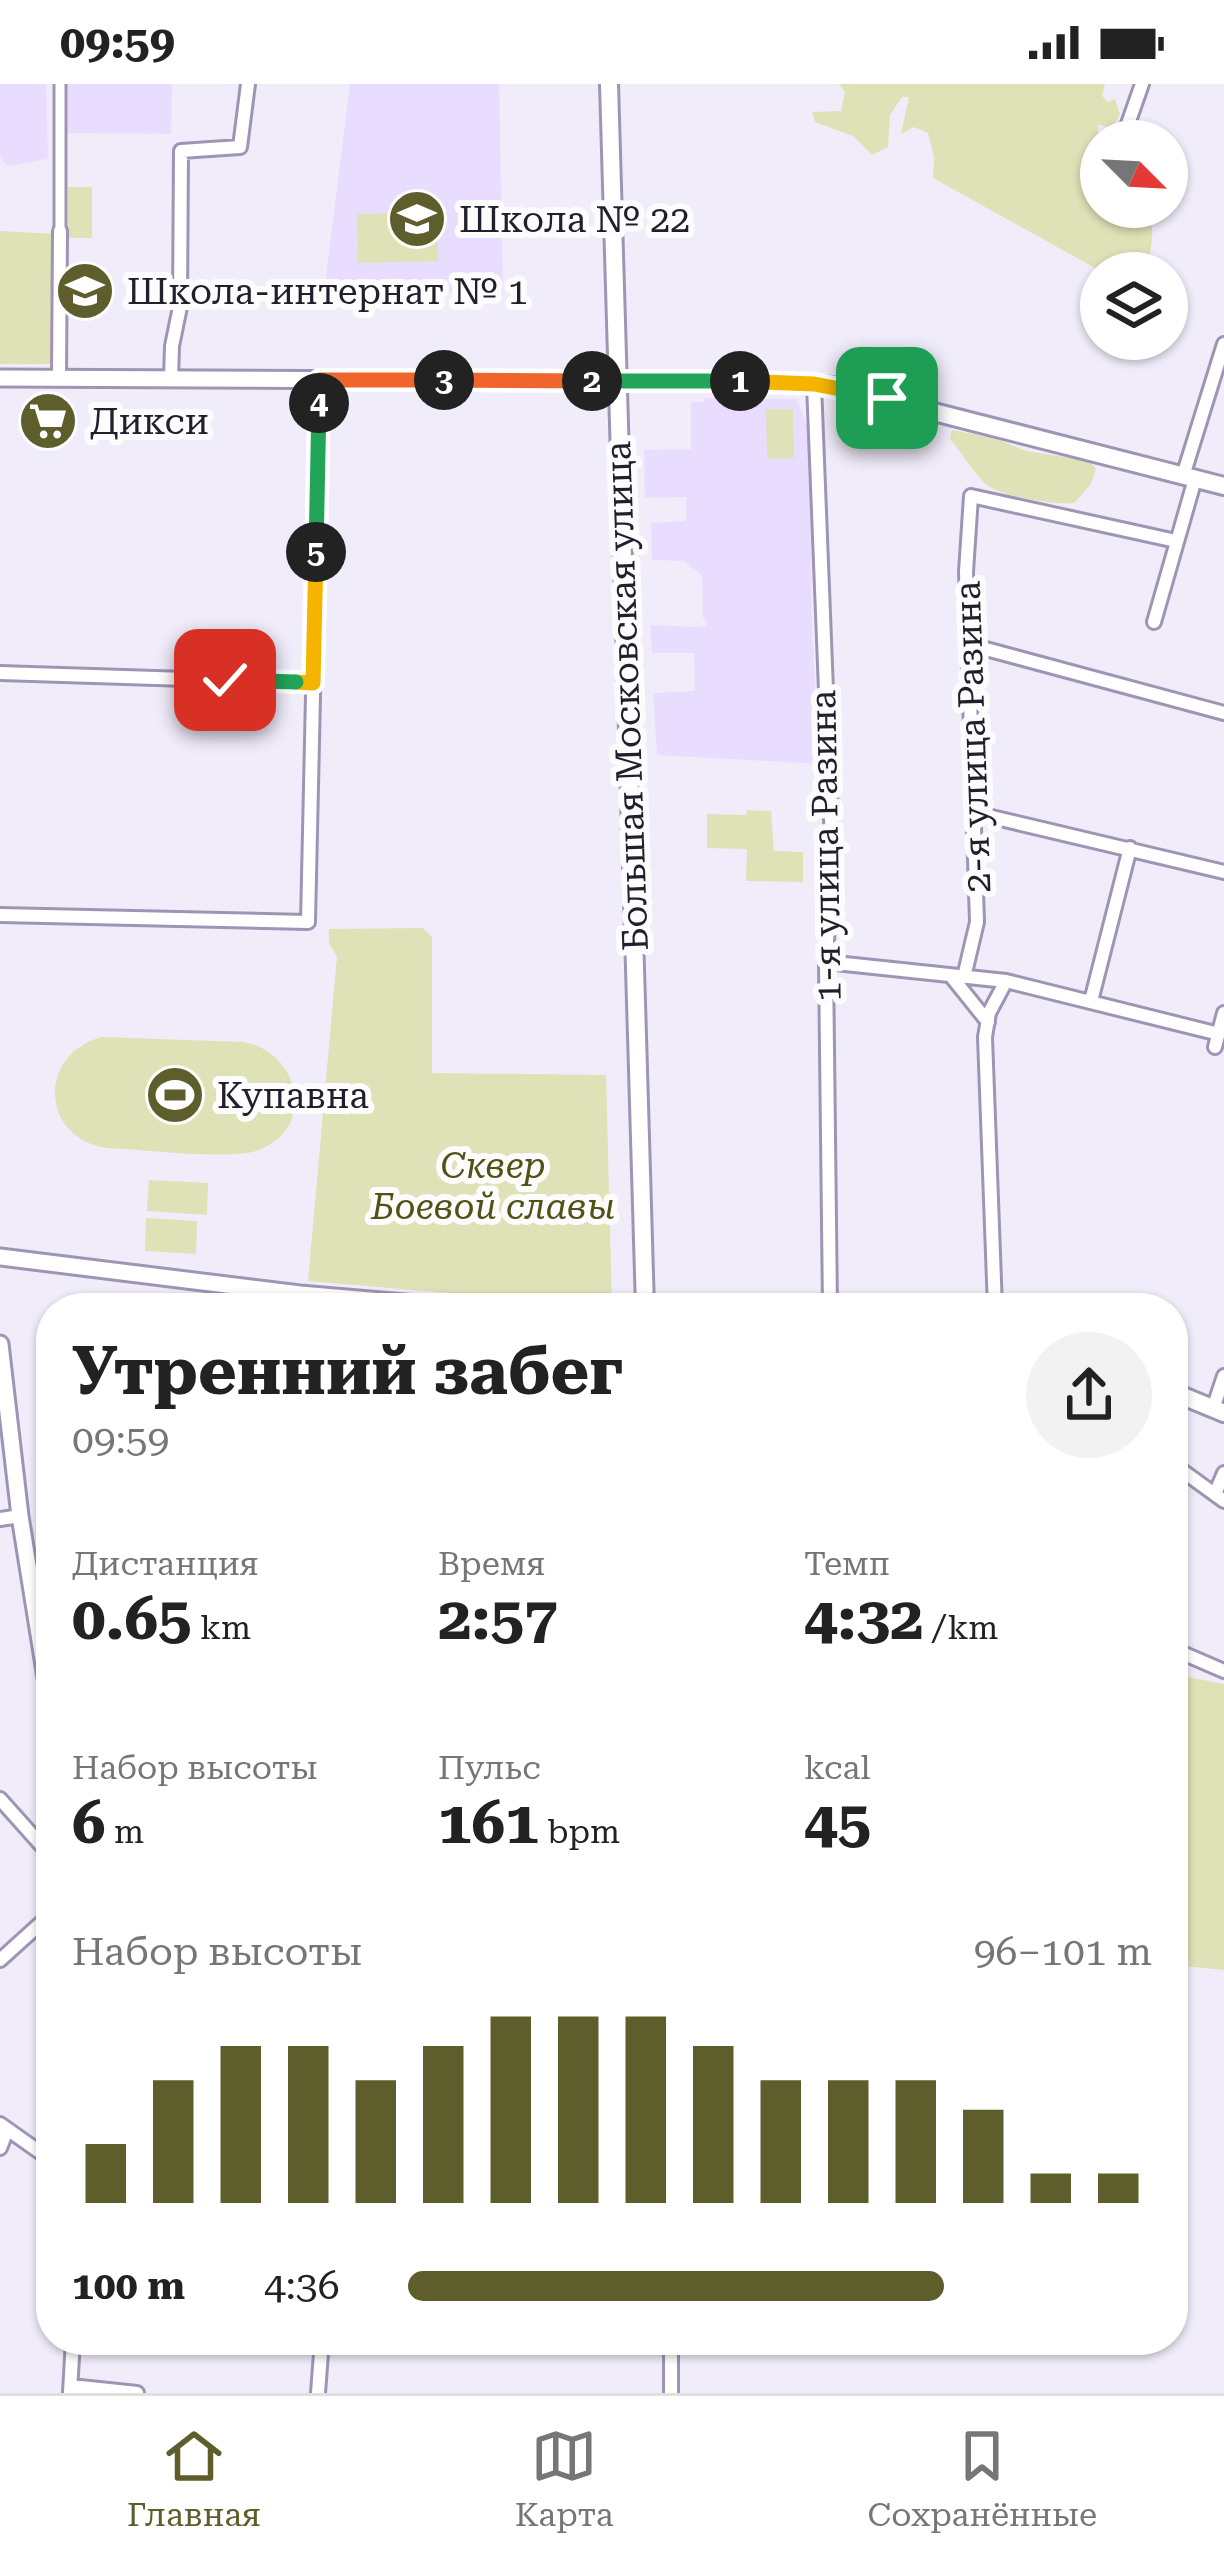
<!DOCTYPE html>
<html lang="ru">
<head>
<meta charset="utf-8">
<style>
  body { margin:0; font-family:"Roboto Serif",serif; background:#f2f2f2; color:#222; height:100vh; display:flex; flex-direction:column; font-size:45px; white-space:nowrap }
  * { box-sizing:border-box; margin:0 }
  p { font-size:39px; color:#767676 }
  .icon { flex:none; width:66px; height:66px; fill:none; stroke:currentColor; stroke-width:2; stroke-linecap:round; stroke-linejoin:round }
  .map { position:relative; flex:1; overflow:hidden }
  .sheet { position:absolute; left:36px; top:1209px; width:1152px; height:1062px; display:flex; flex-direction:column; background:#fff; border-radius:48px; box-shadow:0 3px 9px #0004 }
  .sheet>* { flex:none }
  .needle { width:78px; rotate:114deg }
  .controls { position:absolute; left:1080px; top:36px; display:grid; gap:24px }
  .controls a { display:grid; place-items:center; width:108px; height:108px; border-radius:50%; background:#fff; box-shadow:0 3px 9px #0004; font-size:60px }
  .pin { position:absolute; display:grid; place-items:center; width:102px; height:102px; color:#fff; margin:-51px; border-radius:24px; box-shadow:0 6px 18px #0006 }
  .km { position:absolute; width:60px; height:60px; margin:-30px; border-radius:50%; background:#222; color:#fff; font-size:33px; line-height:60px; text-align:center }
  .round { display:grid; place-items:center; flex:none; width:126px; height:126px; border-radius:63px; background:#f2f2f2 }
  .overview { display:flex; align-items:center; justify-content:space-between; height:204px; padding:0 36px }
  h1 { font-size:66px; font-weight:700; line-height:90px }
  .stats { display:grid; grid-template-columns:repeat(3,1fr); gap:18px; height:204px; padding:12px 36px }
  .stats div { display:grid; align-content:center }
  .stats b { font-size:60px; font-weight:700 }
  .stats small { font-size:33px; font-weight:400 }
  .stats p { font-size:33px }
  .chart { height:336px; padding:24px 36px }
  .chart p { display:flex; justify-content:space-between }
  .chart svg { width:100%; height:216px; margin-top:12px; stroke:#5d5e2b; stroke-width:6 }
  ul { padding:0 36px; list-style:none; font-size:39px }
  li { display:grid; grid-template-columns:192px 144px 1fr; align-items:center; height:90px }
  li i { height:30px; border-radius:15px; background:#5d5e2b }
  .status { display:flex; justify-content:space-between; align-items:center; height:84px; padding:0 60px; background:#fff; direction:ltr }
  .status svg { height:33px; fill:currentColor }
  .dock { display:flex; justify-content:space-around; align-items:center; height:168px; border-top:3px solid #e0e0e0; background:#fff; font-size:33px; color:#767676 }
  .dock a { display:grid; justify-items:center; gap:6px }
  .dock .active { color:#5d5e2b }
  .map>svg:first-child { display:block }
  .built { fill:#e9ddff }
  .green { fill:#dfe2b7 }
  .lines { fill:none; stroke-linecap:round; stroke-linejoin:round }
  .pedestrian-casing { stroke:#a094b5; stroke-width:15 }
  .minor-casing { stroke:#a094b5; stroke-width:18 }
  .tertiary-casing { stroke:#a094b5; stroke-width:21 }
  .secondary-casing { stroke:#a094b5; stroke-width:22 }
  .pedestrian { stroke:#fff; stroke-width:9 }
  .minor { stroke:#fff; stroke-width:12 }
  .tertiary { stroke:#fff; stroke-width:15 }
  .secondary { stroke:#fff; stroke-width:16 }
  .split-1-casing { stroke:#fff; stroke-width:24 }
  .split-2-casing { stroke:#fff; stroke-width:24 }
  .split-3-casing { stroke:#fff; stroke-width:24 }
  .split-4-casing { stroke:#fff; stroke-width:24 }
  .split-5-casing { stroke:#fff; stroke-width:24 }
  .split-6-casing { stroke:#fff; stroke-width:24 }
  .split-7-casing { stroke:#fff; stroke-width:24 }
  .split-1 { stroke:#f5b400; stroke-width:15 }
  .split-2 { stroke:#22a559; stroke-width:15 }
  .split-3 { stroke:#f0652b; stroke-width:15 }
  .split-4 { stroke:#f0652b; stroke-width:15 }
  .split-5 { stroke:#22a559; stroke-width:15 }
  .split-6 { stroke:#f5b400; stroke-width:15 }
  .split-7 { stroke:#22a559; stroke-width:15 }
  .labels { text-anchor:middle; stroke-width:12; stroke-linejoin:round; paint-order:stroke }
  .poi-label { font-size:36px; fill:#231e2b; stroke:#fcfcfc; text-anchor:start }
  .street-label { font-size:36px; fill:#231e2b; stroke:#fcfcfc }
  .park-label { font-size:36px; font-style:italic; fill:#515216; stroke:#fcfcfc }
</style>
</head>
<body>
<div class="status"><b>09:59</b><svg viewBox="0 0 49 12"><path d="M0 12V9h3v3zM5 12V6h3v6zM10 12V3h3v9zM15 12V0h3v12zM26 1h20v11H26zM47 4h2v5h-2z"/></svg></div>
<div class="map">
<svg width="1224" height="2309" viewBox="0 0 1224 2309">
  <rect width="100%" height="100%" fill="#f1ecfa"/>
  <!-- built -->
  <path class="built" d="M0,0H46L48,75L7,82L0,73Z
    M64,0H172L171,50L65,49Z
    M350,0H499L503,208H324Z
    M704,314L797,315L809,348L812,544L820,680L657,671L653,609L695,607L694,569H652L650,541L696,543L706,542L707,538L703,534L702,492L684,477L652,476L651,439L686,437V413L645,414L644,366L691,365V318H704Z"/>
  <!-- green -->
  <path class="green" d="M839,0H1105L1102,12L1108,18L1115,15L1120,30L1113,43L1098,41L1101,123H1136L1150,131C1154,149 1153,175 1140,189H1104L933,94L934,73L928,49L914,43L901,50L909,13H902L890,31L888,63L872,71L853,52L815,38L812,28L841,27L845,9Z
    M68,103H92V154H68Z
    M437,129L438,177L358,179L357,130Z
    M0,147L56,150L54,280H0Z
    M793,325L794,374L767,375L766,325Z
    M952,346L994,354L1026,367L1090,377L1096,385L1091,400L1074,419C1056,421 1002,413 987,401C976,392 961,368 950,355Z
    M747,726L771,727L774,767L803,768V798L746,797L747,765L707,764V730L746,731Z
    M423,844L432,853V989L606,991L612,1223L308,1197L337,872L329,860V845Z
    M102,953L242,958C299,966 318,1044 259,1066C229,1077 143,1065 107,1064C40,1054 37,970 102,953Z
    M149,1096L208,1099L207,1131L147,1127Z
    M146,1134L197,1137L196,1170L145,1167Z
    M1173,1590L1224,1600V1886L1173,1881Z"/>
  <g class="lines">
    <defs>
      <path id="pedestrian" d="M60,147V0"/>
      <path id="minor" d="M1122,57L1142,0
        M59,294L60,147
        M171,295L172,262L180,223L181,67L240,63L248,0
        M814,300L832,760L826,878L830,1224
        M1183,392L1224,260
        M1154,538L1195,395
        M971,561L1224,629
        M0,589L313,599
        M975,729L1224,788
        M0,831L308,838L320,295
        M826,878L1006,897L1219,950
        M951,892L988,938
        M964,893L977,838L966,488L971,412L1176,457
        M1091,917L1130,764
        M1215,963L1224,929
        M995,1224L985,953L989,929L1006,897
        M1213,1325L1224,1292
        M1173,1380L1224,1417
        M1215,1410L1224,1389
        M0,1435L20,1432
        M1173,1565L1224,1587
        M0,1715L51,1772
        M0,1876L51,1830
        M0,2040L51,2076
        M0,2064L7,2046
        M671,2256V2309
        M71,2302L137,2309
        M70,2308L73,2256
        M318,2309L322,2256"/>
      <path id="tertiary" d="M0,294L616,297
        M0,1173L300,1210L463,1224
        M0,1260L20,1432L51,1625"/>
      <path id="secondary" d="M609,0L645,1224
        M616,297H754L832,302L1224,402
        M1173,1308L1224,1329"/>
    </defs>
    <!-- pedestrian casing -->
    <use href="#pedestrian" class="pedestrian-casing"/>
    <!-- minor casing -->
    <use href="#minor" class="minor-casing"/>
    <!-- tertiary casing -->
    <use href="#tertiary" class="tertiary-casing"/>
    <!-- secondary casing -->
    <use href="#secondary" class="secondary-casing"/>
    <!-- pedestrian -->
    <use href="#pedestrian" class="pedestrian"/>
    <!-- minor -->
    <use href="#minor" class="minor"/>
    <!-- tertiary -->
    <use href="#tertiary" class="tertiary"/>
    <!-- secondary -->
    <use href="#secondary" class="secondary"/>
  </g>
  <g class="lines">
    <defs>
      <path id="split-1" d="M740,297L814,300L887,314"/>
      <path id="split-2" d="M592,297H740"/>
      <path id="split-3" d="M444,296L592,297"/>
      <path id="split-4" d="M319,319L320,296H444"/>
      <path id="split-5" d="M316,468L319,319"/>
      <path id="split-6" d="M296,598L313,599L316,468"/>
      <path id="split-7" d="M225,596L296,598"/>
    </defs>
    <!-- split-1 casing -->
    <use href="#split-1" class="split-1-casing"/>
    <!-- split-2 casing -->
    <use href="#split-2" class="split-2-casing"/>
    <!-- split-3 casing -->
    <use href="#split-3" class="split-3-casing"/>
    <!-- split-4 casing -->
    <use href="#split-4" class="split-4-casing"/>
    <!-- split-5 casing -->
    <use href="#split-5" class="split-5-casing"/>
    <!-- split-6 casing -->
    <use href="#split-6" class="split-6-casing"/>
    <!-- split-7 casing -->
    <use href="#split-7" class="split-7-casing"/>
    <!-- split-1 -->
    <use href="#split-1" class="split-1"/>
    <!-- split-2 -->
    <use href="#split-2" class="split-2"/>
    <!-- split-3 -->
    <use href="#split-3" class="split-3"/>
    <!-- split-4 -->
    <use href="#split-4" class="split-4"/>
    <!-- split-5 -->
    <use href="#split-5" class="split-5"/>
    <!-- split-6 -->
    <use href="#split-6" class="split-6"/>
    <!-- split-7 -->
    <use href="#split-7" class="split-7"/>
  </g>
  <!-- icons -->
  <defs>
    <symbol id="school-disc" viewBox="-11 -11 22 22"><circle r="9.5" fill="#5d5e2b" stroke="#fcfcfc"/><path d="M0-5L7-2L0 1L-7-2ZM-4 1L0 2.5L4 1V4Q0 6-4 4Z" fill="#fff"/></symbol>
    <symbol id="supermarket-disc" viewBox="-11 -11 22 22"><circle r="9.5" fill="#5d5e2b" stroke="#fcfcfc"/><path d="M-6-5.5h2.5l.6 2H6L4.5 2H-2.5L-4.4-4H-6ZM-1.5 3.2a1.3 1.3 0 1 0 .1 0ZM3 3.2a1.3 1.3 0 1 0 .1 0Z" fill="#fff"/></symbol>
    <symbol id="stadium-disc" viewBox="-11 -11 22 22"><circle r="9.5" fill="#5d5e2b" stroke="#fcfcfc"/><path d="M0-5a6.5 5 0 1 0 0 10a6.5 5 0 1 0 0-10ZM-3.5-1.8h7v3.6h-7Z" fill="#fff"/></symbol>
  </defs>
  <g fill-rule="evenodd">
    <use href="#school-disc" x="384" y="102" width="66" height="66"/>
    <use href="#school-disc" x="52" y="174" width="66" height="66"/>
    <use href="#supermarket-disc" x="15" y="304" width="66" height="66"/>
    <use href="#stadium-disc" x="142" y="978" width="66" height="66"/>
  </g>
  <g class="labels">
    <!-- poi labels -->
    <g class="poi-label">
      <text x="459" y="148">Школа № 22</text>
      <text x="127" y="220">Школа-интернат № 1</text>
      <text x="90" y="350">Дикси</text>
      <text x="217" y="1024">Купавна</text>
    </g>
    <!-- street labels -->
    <g class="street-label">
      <text transform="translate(626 612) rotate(-92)" y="13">Большая Московская улица</text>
      <text transform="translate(972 653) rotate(-92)" y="13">2-я улица Разина</text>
      <text transform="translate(825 762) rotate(-91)" y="13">1-я улица Разина</text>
    </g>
    <!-- park labels -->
    <g class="park-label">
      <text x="493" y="1094">Сквер<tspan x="493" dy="41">Боевой славы</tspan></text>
    </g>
  </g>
</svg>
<div class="controls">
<a><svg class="needle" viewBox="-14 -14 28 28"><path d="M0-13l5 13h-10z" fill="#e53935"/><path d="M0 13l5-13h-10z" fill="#767676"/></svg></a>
<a><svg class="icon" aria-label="layers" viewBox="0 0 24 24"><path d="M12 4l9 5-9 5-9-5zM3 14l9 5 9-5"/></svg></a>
</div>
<div class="pin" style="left:887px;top:314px;background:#1e9e55"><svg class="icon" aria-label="arrive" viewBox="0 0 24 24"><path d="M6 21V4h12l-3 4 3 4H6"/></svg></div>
<div class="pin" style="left:225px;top:596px;background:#d93025"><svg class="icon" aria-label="check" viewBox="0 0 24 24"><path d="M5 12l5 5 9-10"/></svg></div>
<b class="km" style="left:740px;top:297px">1</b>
<b class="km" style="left:592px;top:297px">2</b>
<b class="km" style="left:444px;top:296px">3</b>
<b class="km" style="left:319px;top:319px">4</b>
<b class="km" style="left:316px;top:468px">5</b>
<section class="sheet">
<div class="overview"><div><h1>Утренний забег</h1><p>09:59</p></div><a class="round"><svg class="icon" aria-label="share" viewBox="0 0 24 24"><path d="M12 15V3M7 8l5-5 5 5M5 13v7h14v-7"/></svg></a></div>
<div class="stats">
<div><p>Дистанция</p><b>0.65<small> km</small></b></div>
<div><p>Время</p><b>2:57</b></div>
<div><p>Темп</p><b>4:32<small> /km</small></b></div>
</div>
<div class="stats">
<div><p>Набор высоты</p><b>6<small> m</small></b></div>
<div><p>Пульс</p><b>161<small> bpm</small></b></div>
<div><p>kcal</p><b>45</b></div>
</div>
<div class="chart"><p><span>Набор высоты</span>96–101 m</p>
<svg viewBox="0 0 160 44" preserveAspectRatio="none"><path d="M5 44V32M15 44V19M25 44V12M35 44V12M45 44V19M55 44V12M65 44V6M75 44V6M85 44V6M95 44V12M105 44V19M115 44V19M125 44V19M135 44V25M145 44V38M155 44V38"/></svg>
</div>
<ul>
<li><b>100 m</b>4:36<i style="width:72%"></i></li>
</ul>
</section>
</div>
<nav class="dock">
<a class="active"><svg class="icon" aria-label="home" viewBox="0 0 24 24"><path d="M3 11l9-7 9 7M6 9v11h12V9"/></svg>Главная</a>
<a><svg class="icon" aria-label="map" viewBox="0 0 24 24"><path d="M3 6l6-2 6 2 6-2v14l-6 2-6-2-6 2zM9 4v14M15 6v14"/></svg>Карта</a>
<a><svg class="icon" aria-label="saved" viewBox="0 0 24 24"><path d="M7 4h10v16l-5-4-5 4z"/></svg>Сохранённые</a>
</nav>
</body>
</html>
